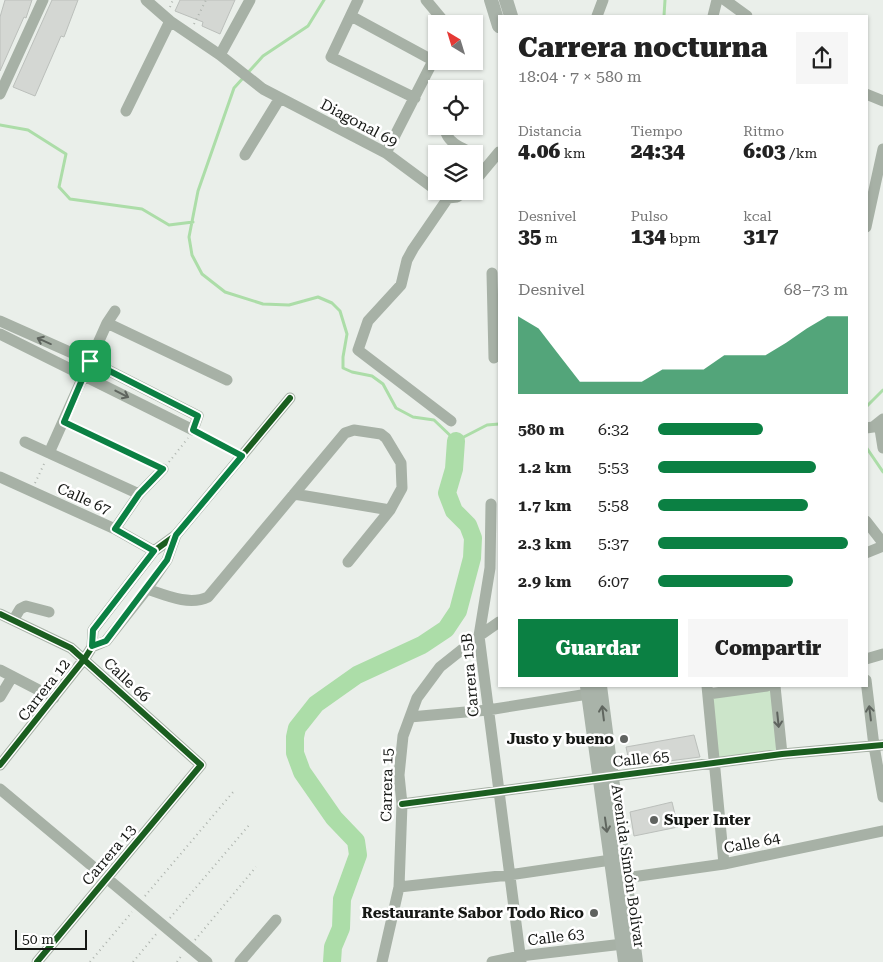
<!DOCTYPE html>
<html lang="es">
<head>
<meta charset="utf-8">
<style>
  body { margin:0; font-family:"Roboto Serif",serif; background:#f6f6f6; color:#222; height:100vh; display:flex; flex-direction:column; font-size:19px; white-space:nowrap }
  * { box-sizing:border-box; margin:0 }
  p { font-size:16px; color:#767676 }
  .icon { flex:none; width:28px; height:28px; fill:none; stroke:currentColor; stroke-width:2; stroke-linecap:round; stroke-linejoin:round }
  .map { position:relative; flex:1; overflow:hidden }
  .panel { position:absolute; left:498px; top:15px; width:370px; height:672px; display:flex; flex-direction:column; background:#fff; border-radius:0px; box-shadow:0 1px 4px #0004 }
  .panel>* { flex:none }
  .needle { width:32px; rotate:322deg }
  .controls { position:absolute; left:428px; top:15px; display:grid; gap:10px }
  .controls a { display:grid; place-items:center; width:55px; height:55px; border-radius:0px; background:#fff; box-shadow:0 1px 4px #0004; font-size:25px }
  .scale { position:absolute; left:15px; bottom:12px; width:72px; box-sizing:border-box; padding-left:5px; border:2px solid #161815; border-top:0; font-size:14px; line-height:18px; white-space:nowrap; color:#161815; -webkit-text-stroke:4px #fff; paint-order:stroke }
  .pin { position:absolute; display:grid; place-items:center; width:42px; height:42px; color:#fff; margin:-21px; border-radius:10px; box-shadow:0 2px 8px #0006 }
  .round { display:grid; place-items:center; flex:none; width:52px; height:52px; border-radius:0px; background:#f6f6f6 }
  .head { display:flex; align-items:center; justify-content:space-between; height:85px; padding:0 20px }
  h1 { font-size:28px; font-weight:800; line-height:38px }
  .metrics { display:grid; grid-template-columns:repeat(3,1fr); gap:8px; height:85px; padding:5px 20px }
  .metrics div { display:grid; align-content:center }
  .metrics b { font-size:21px; font-weight:800 }
  .metrics small { font-size:14px; font-weight:400 }
  .metrics p { font-size:14px }
  .chart { height:140px; padding:10px 20px }
  .chart p { display:flex; justify-content:space-between }
  .chart svg { width:100%; height:90px; margin-top:5px; fill:#0b8043; opacity:.7 }
  .action { display:flex; gap:10px; margin-top:auto; padding:10px 20px }
  .action a { flex:1; height:58px; border-radius:0px; background:#0b8043; color:#fff; font-size:20px; font-weight:800; line-height:58px; text-align:center }
  .action a+a { background:#f6f6f6; color:#222 }
  ul { padding:0 20px; list-style:none; font-size:16px }
  li { display:grid; grid-template-columns:80px 60px 1fr; align-items:center; height:38px }
  li i { height:12px; border-radius:6px; background:#0b8043 }
  .map>svg:first-child { display:block }
  .green { fill:#cce5ca }
  .lines { fill:none; stroke-linecap:round; stroke-linejoin:round }
  .stream { stroke:#acdda8; stroke-width:3 }
  .river { stroke:#acdda8; stroke-width:18 }
  .building { fill:#d4d7d3; stroke:#bbbfbb }
  .path { stroke:#adb3ad; stroke-width:2; stroke-dasharray:1 4; stroke-linecap:butt }
  .minor { stroke:#a7b1a6; stroke-width:11 }
  .major { stroke:#a9b3a9; stroke-width:14 }
  .cycleway-casing { stroke:#fff; stroke-width:9 }
  .cycleway { stroke:#1b5e20; stroke-width:6 }
  .oneway { stroke:#5e645e }
  .oneway2 { stroke:#60665f }
  .route-casing { stroke:#fff; stroke-width:10 }
  .route { stroke:#0b8043; stroke-width:6 }
  .poi-dot { fill:#606360; stroke:#fff; stroke-width:2 }
  .labels { text-anchor:middle; stroke-width:5; stroke-linejoin:round; paint-order:stroke }
  .street-label { font-size:15px; fill:#161815; stroke:#fff }
  .poi-label { font-size:15px; font-weight:bold; fill:#161815; stroke:#fff; text-anchor:end }
</style>
</head>
<body>
<div class="map">
<svg width="883" height="962" viewBox="0 0 883 962">
  <rect width="100%" height="100%" fill="#eaefea"/>
  <!-- green -->
  <path class="green" d="M775,686L782,754L714,764L708,694Z"/>
  <g class="lines">
    <!-- stream -->
    <path class="stream" d="M324,0L308,26L263,56L234,88L198,191L189,237L192,255L202,274L225,292L263,304L289,305L318,297L332,303L340,311L347,334L343,357V368L352,372L372,376L383,384L396,408L413,417L434,420L456,441L487,425L499,424
      M664,16L665,0
      M0,125L28,130L66,154L59,187L70,199L142,209L169,225L193,222
      M866,407L883,390
      M866,447L883,472"/>
    <!-- river -->
    <path class="river" d="M332,962L333,947L341,928L342,899L358,855L356,841L334,818L302,772L295,753V737L297,728L316,704L357,675L422,645L446,629L458,611L472,558L473,538L468,525L454,511L447,493L454,469L456,441"/>
  </g>
  <!-- building -->
  <path class="building" d="M5,0H32L26,18L24,17L0,71V17Z
    M52,0H78L64,37L61,36L35,96L13,87Z
    M180,0H235L220,34L202,26L203,22L175,11Z
    M694,735L700,757L630,766L626,747Z
    M672,802L678,827L634,836L630,812Z"/>
  <g class="lines">
    <!-- path -->
    <path class="path" d="M170,7L173,0
      M194,24L206,0
      M72,426L153,464
      M202,435L233,452
      M169,462L188,438
      M35,483L45,462
      M145,896L234,791
      M170,918L250,824
      M195,940L256,867
      M90,962L132,912
      M133,962L157,933
      M177,962L182,955"/>
    <!-- minor -->
    <path class="minor" d="M146,0L170,21L220,55L263,89L386,153L436,190
      M358,0L331,57L415,98
      M426,0L446,24
      M725,0L747,16
      M351,16L434,61
      M597,16L603,0
      M713,16L717,0
      M220,55L250,0
      M0,94L43,0
      M866,94L883,101
      M126,111L170,21
      M450,126L446,133C451,145 463,148 474,154
      M386,153L436,55
      M245,155L280,98
      M474,182L499,152
      M866,227L883,149
      M492,273L494,358
      M0,321L90,361L198,416L193,430L0,334
      M107,323L227,380
      M451,421L358,350L368,321L401,285L407,260L413,249L448,198L457,197L466,191
      M879,423L883,448
      M866,428L873,427L883,419
      M25,442L139,494
      M49,453L107,323L115,311
      M0,477L115,529L154,551
      M294,494L390,510
      M491,504L490,568L479,636L521,962
      M866,521L883,543
      M115,529L139,494L163,469
      M866,553L883,546
      M147,589C165,595 189,606 208,597L345,433L354,430L381,434L386,438L401,463L402,488L390,510L348,562
      M0,614L71,648L201,765L37,962
      M14,619L20,609L26,606L49,612
      M92,647L106,641L147,589L167,560L176,535
      M866,659L883,654
      M0,670L54,698
      M866,680L874,746L883,797
      M707,686L724,864
      M775,686L782,754
      M708,694L767,686
      M0,697L12,677
      M410,717L488,710L588,694
      M0,765L85,658L92,647L93,630L154,551L176,535L290,398
      M0,789L207,962
      M402,804L782,754L883,745
      M625,878L724,864L883,831
      M399,887L509,875L611,860
      M240,962L276,920
      M382,962L399,887L402,804L399,775L403,736L417,698L440,667L479,636L499,622
      M492,962L520,956L623,944"/>
    <!-- major -->
    <path class="major" d="M491,0L499,26
      M506,0L511,16
      M587,686L625,962
      M600,686L636,962"/>
    <defs>
      <path id="cycleway" d="M0,614L71,648L201,765L37,962
        M0,765L85,658L92,647L93,630L154,551L176,535L290,398
        M402,804L782,754L883,745"/>
    </defs>
    <!-- cycleway casing -->
    <use href="#cycleway" class="cycleway-casing"/>
    <!-- cycleway -->
    <use href="#cycleway" class="cycleway"/>
  </g>
  <!-- one-way arrows -->
  <defs><path id="oneway-shaft" d="M-6 0H5M1.5-3L5.5 0L1.5 3" fill="none" stroke-width="1.6" stroke-linecap="round" stroke-linejoin="round" transform="scale(1.25)"/></defs>
  <g class="oneway">
    <use href="#oneway-shaft" transform="translate(44 341) rotate(-156)"/>
    <use href="#oneway-shaft" transform="translate(122 394) rotate(27)"/>
    <use href="#oneway-shaft" transform="translate(870 713) rotate(-97)"/>
    <use href="#oneway-shaft" transform="translate(778 720) rotate(84)"/>
  </g>
  <g class="oneway2">
    <use href="#oneway-shaft" transform="translate(603 713) rotate(-97)"/>
    <use href="#oneway-shaft" transform="translate(606 825) rotate(82)"/>
  </g>
  <g class="lines">
    <defs>
      <path id="route" d="M90,361L198,416L193,430L242,456L176,535L167,560L106,641L92,646L93,630L154,551L115,529L139,494L163,469L64,422Z"/>
    </defs>
    <!-- route casing -->
    <use href="#route" class="route-casing"/>
    <!-- route -->
    <use href="#route" class="route"/>
  </g>
  <!-- markers -->
  <g class="poi-dot">
    <circle cx="624" cy="739" r="5"/>
    <circle cx="654" cy="820" r="5"/>
    <circle cx="594" cy="913" r="5"/>
  </g>
  <g class="labels">
    <!-- street labels -->
    <g class="street-label">
      <text transform="translate(359 123) rotate(28)" y="5">Diagonal 69</text>
      <text transform="translate(84 499) rotate(24)" y="5">Calle 67</text>
      <text transform="translate(470 675) rotate(-95)" y="5">Carrera 15B</text>
      <text transform="translate(127 680) rotate(43)" y="5">Calle 66</text>
      <text transform="translate(44 690) rotate(-52)" y="5">Carrera 12</text>
      <text transform="translate(641 759) rotate(-6)" y="5">Calle 65</text>
      <text transform="translate(387 785) rotate(-89)" y="5">Carrera 15</text>
      <text transform="translate(752 843) rotate(-11)" y="5">Calle 64</text>
      <text transform="translate(109 855) rotate(-50)" y="5">Carrera 13</text>
      <text transform="translate(628 866) rotate(82)" y="5">Avenida Simón Bolívar</text>
      <text transform="translate(556 937) rotate(-7)" y="5">Calle 63</text>
    </g>
    <!-- poi labels -->
    <g class="poi-label">
      <text x="614" y="744">Justo y bueno</text>
      <text x="664" y="825" text-anchor="start">Super Inter</text>
      <text x="584" y="918">Restaurante Sabor Todo Rico</text>
    </g>
  </g>
</svg>
<div class="controls">
<a><svg class="needle" viewBox="-14 -14 28 28"><path d="M0-13l5 13h-10z" fill="#e53935"/><path d="M0 13l5-13h-10z" fill="#767676"/></svg></a>
<a><svg class="icon" aria-label="locate" viewBox="0 0 24 24"><circle cx="12" cy="12" r="6"/><path d="M12 2v4M12 18v4M2 12h4M18 12h4"/></svg></a>
<a><svg class="icon" aria-label="layers" viewBox="0 0 24 24"><path d="M12 4l9 5-9 5-9-5zM3 14l9 5 9-5"/></svg></a>
</div>
<div class="scale">50 m</div>
<div class="pin" style="left:90px;top:361px;background:#1e9e55"><svg class="icon" aria-label="arrive" viewBox="0 0 24 24"><path d="M6 21V4h12l-3 4 3 4H6"/></svg></div>
<section class="panel">
<div class="head"><div><h1>Carrera nocturna</h1><p>18:04 · 7 × 580 m</p></div><a class="round"><svg class="icon" aria-label="share" viewBox="0 0 24 24"><path d="M12 15V3M7 8l5-5 5 5M5 13v7h14v-7"/></svg></a></div>
<div class="metrics">
<div><p>Distancia</p><b>4.06<small> km</small></b></div>
<div><p>Tiempo</p><b>24:34</b></div>
<div><p>Ritmo</p><b>6:03<small> /km</small></b></div>
</div>
<div class="metrics">
<div><p>Desnivel</p><b>35<small> m</small></b></div>
<div><p>Pulso</p><b>134<small> bpm</small></b></div>
<div><p>kcal</p><b>317</b></div>
</div>
<div class="chart"><p><span>Desnivel</span>68–73 m</p>
<svg viewBox="0 0 160 44" preserveAspectRatio="none"><path d="M0 44V6L10 12L20 25L30 38L40 38L50 38L60 38L70 32L80 32L90 32L100 25L110 25L120 25L130 19L140 12L150 6L160 6V44z"/></svg>
</div>
<ul>
<li><b>580 m</b>6:32<i style="width:55%"></i></li>
<li><b>1.2 km</b>5:53<i style="width:83%"></i></li>
<li><b>1.7 km</b>5:58<i style="width:79%"></i></li>
<li><b>2.3 km</b>5:37<i style="width:100%"></i></li>
<li><b>2.9 km</b>6:07<i style="width:71%"></i></li>
</ul>
<div class="action"><a>Guardar</a><a>Compartir</a></div>
</section>
</div>
</body>
</html>
